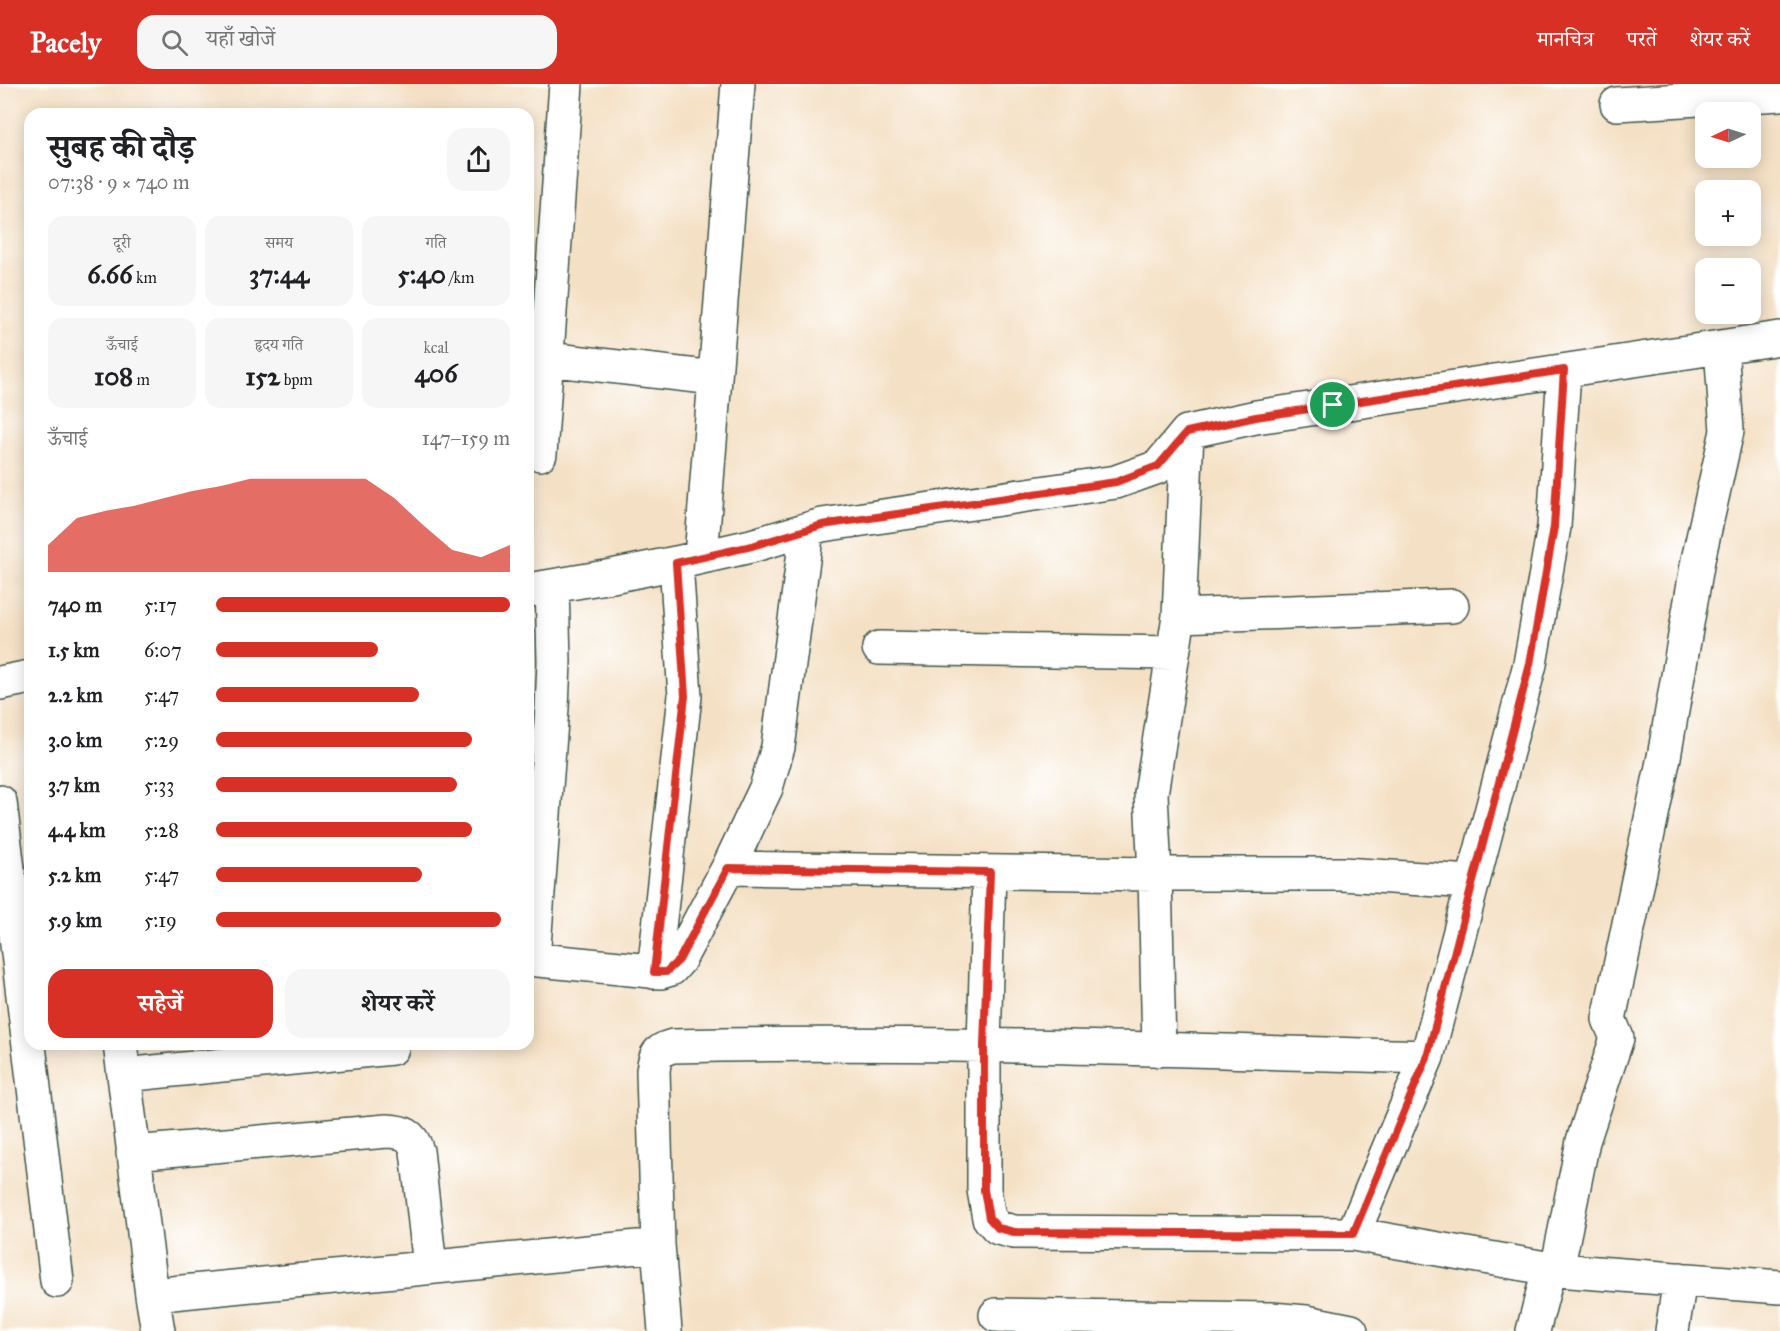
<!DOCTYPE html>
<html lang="hi">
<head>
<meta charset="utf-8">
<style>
  body { margin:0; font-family:"IM FELL Great Primer","Noto Serif Devanagari",serif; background:#f6f6f6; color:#202124; height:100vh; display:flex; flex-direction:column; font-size:22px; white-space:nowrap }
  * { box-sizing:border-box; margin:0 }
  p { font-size:20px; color:#757577 }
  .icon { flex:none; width:33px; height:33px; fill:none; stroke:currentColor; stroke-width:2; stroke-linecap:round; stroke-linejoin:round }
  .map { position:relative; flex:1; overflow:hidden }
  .drawer { position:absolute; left:24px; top:24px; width:510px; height:942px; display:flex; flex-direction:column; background:#fff; border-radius:18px; box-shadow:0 3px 15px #0003 }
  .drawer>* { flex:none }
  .needle { width:39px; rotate:266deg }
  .tools { position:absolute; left:1695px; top:18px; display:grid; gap:12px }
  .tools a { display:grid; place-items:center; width:66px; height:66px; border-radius:12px; background:#fff; box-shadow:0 3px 15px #0003; font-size:30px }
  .pin { position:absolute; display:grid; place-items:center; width:51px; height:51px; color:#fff; margin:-26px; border:3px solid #fff; border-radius:50%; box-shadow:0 2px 6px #0007 }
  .round { display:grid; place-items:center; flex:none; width:63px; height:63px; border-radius:18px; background:#f6f6f6 }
  .headline { display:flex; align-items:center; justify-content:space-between; height:102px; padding:0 24px }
  h1 { font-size:33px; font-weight:700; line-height:45px }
  .figures { display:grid; grid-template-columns:repeat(3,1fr); gap:9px; height:102px; padding:6px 24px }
  .figures div { display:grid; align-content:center; border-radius:15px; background:#f6f6f6; text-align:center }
  .figures b { font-size:26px; font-weight:700 }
  .figures small { font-size:16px; font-weight:400 }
  .figures p { font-size:16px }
  .chart { height:168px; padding:12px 24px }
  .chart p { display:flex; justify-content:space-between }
  .chart svg { width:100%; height:108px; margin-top:6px; fill:#d93025; opacity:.7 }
  .action { display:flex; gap:12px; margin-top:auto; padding:12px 24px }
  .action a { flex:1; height:69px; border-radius:18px; background:#d93025; color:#fff; font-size:24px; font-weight:700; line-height:69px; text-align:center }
  .action a+a { background:#f6f6f6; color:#202124 }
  ul { padding:0 24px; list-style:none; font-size:20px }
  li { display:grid; grid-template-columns:96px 72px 1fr; align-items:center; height:45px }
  li i { height:15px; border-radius:8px; background:#d93025 }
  header { display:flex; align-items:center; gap:36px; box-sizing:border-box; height:84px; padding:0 30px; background:#d93025; color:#fff }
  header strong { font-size:28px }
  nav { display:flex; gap:33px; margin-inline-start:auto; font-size:21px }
  .search { width:420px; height:54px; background:#f6f6f6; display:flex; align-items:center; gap:15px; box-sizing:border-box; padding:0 21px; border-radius:18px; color:#757577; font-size:22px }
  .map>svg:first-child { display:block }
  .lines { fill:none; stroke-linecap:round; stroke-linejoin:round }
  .minor-casing { stroke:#3f554a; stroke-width:36 }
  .minor { stroke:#fff; stroke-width:33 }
  .route-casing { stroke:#fff; stroke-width:12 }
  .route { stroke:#d93025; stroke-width:8 }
</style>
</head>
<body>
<header>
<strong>Pacely</strong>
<div class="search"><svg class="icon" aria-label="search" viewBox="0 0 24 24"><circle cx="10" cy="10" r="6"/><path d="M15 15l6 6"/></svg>यहाँ खोजें</div>
<nav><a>मानचित्र</a><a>परतें</a><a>शेयर करें</a></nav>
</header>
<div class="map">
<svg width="1780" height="1247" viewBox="0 0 1780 1247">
  <rect width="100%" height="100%" fill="#fff"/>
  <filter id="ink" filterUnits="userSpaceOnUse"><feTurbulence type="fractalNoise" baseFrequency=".0167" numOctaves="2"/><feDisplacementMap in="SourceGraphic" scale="12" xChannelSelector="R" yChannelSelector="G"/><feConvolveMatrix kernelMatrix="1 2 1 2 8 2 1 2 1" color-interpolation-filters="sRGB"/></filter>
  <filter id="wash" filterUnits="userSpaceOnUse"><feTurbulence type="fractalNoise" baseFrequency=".008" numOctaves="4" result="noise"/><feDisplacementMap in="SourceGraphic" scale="24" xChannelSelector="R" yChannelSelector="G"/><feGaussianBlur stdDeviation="1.35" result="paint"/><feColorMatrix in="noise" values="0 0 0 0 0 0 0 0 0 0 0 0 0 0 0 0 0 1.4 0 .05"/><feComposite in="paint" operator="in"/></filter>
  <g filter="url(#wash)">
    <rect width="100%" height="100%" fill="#f4e0c4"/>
  </g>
  <g filter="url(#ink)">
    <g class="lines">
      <defs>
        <path id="minor" d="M1617,20L1780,10
          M547,275L715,294
          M540,370L566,0
          M701,473L738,0
          M528,506L612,492L676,479L751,462L822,441L1116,398L1158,383L1187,348L1256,333L1780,254
          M1179,532L1452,522
          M879,564L1173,569
          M0,599L30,593
          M0,718L57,1197
          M728,784L1155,790L1151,710L1179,532L1187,348
          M989,788L984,961V1106L989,1134L998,1144L1014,1148L1353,1150L1557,1186L1780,1203
          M528,875L661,888L671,885L679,876L728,784L766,704L778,663L807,446
          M533,875L552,624L554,578L552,502
          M654,888L685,612L676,479
          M120,960L152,1211L158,1247
          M1159,966L1155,790H1342L1472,798
          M124,991L392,964
          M133,1069L387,1047C404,1048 412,1050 417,1067L430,1183
          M1353,1150L1427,973
          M1557,1186L1583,1057L1617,954L1609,935L1664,673L1698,476L1727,347L1721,263
          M152,1211L658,1161
          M996,1231L1271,1235L1306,1238L1351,1247
          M665,1247L658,1161L653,987C655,971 657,966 673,962C924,956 1176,966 1427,973L1530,580L1554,443L1564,287
          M1533,1247L1549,1185
          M1672,1247L1680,1195"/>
      </defs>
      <!-- minor casing -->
      <use href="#minor" class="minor-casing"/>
      <!-- minor -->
      <use href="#minor" class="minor"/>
    </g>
  </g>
  <g class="lines" filter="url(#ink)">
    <defs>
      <path id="route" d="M1564,286L1554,443L1530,580L1427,973L1353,1150L1014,1148L998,1144L989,1134L984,1106V962L990,788L728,784L679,876L666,888H654L685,612L676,479L752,462L822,441L1116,398L1158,382L1187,348L1256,333Z"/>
    </defs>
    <!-- route casing -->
    <use href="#route" class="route-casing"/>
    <!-- route -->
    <use href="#route" class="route"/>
  </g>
</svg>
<div class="tools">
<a><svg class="needle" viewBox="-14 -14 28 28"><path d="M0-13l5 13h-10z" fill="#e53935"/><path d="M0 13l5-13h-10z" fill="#757577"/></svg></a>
<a>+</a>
<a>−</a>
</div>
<div class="pin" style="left:1333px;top:321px;background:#1e9e55"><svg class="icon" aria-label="arrive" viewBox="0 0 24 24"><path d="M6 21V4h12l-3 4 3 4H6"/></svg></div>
<section class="drawer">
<div class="headline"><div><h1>सुबह की दौड़</h1><p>07:38 · 9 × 740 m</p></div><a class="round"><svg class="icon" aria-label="share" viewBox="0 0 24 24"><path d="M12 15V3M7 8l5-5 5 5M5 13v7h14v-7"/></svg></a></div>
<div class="figures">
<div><p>दूरी</p><b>6.66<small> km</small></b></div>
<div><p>समय</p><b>37:44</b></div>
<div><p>गति</p><b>5:40<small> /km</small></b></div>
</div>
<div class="figures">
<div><p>ऊँचाई</p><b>108<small> m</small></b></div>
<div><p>हृदय गति</p><b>152<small> bpm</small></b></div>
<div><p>kcal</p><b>406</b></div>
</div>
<div class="chart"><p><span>ऊँचाई</span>147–159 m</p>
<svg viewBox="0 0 160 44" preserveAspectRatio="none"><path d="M0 44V33L10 22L20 19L30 17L40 14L50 11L60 9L70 6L80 6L90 6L100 6L110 6L120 14L130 25L140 35L150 38L160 33V44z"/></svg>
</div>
<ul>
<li><b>740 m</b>5:17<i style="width:100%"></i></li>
<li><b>1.5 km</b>6:07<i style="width:55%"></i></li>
<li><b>2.2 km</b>5:47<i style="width:69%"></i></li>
<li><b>3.0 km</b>5:29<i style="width:87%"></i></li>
<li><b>3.7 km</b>5:33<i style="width:82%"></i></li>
<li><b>4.4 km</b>5:28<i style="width:87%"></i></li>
<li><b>5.2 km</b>5:47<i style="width:70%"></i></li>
<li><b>5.9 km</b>5:19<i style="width:97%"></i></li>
</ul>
<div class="action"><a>सहेजें</a><a>शेयर करें</a></div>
</section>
</div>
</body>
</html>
